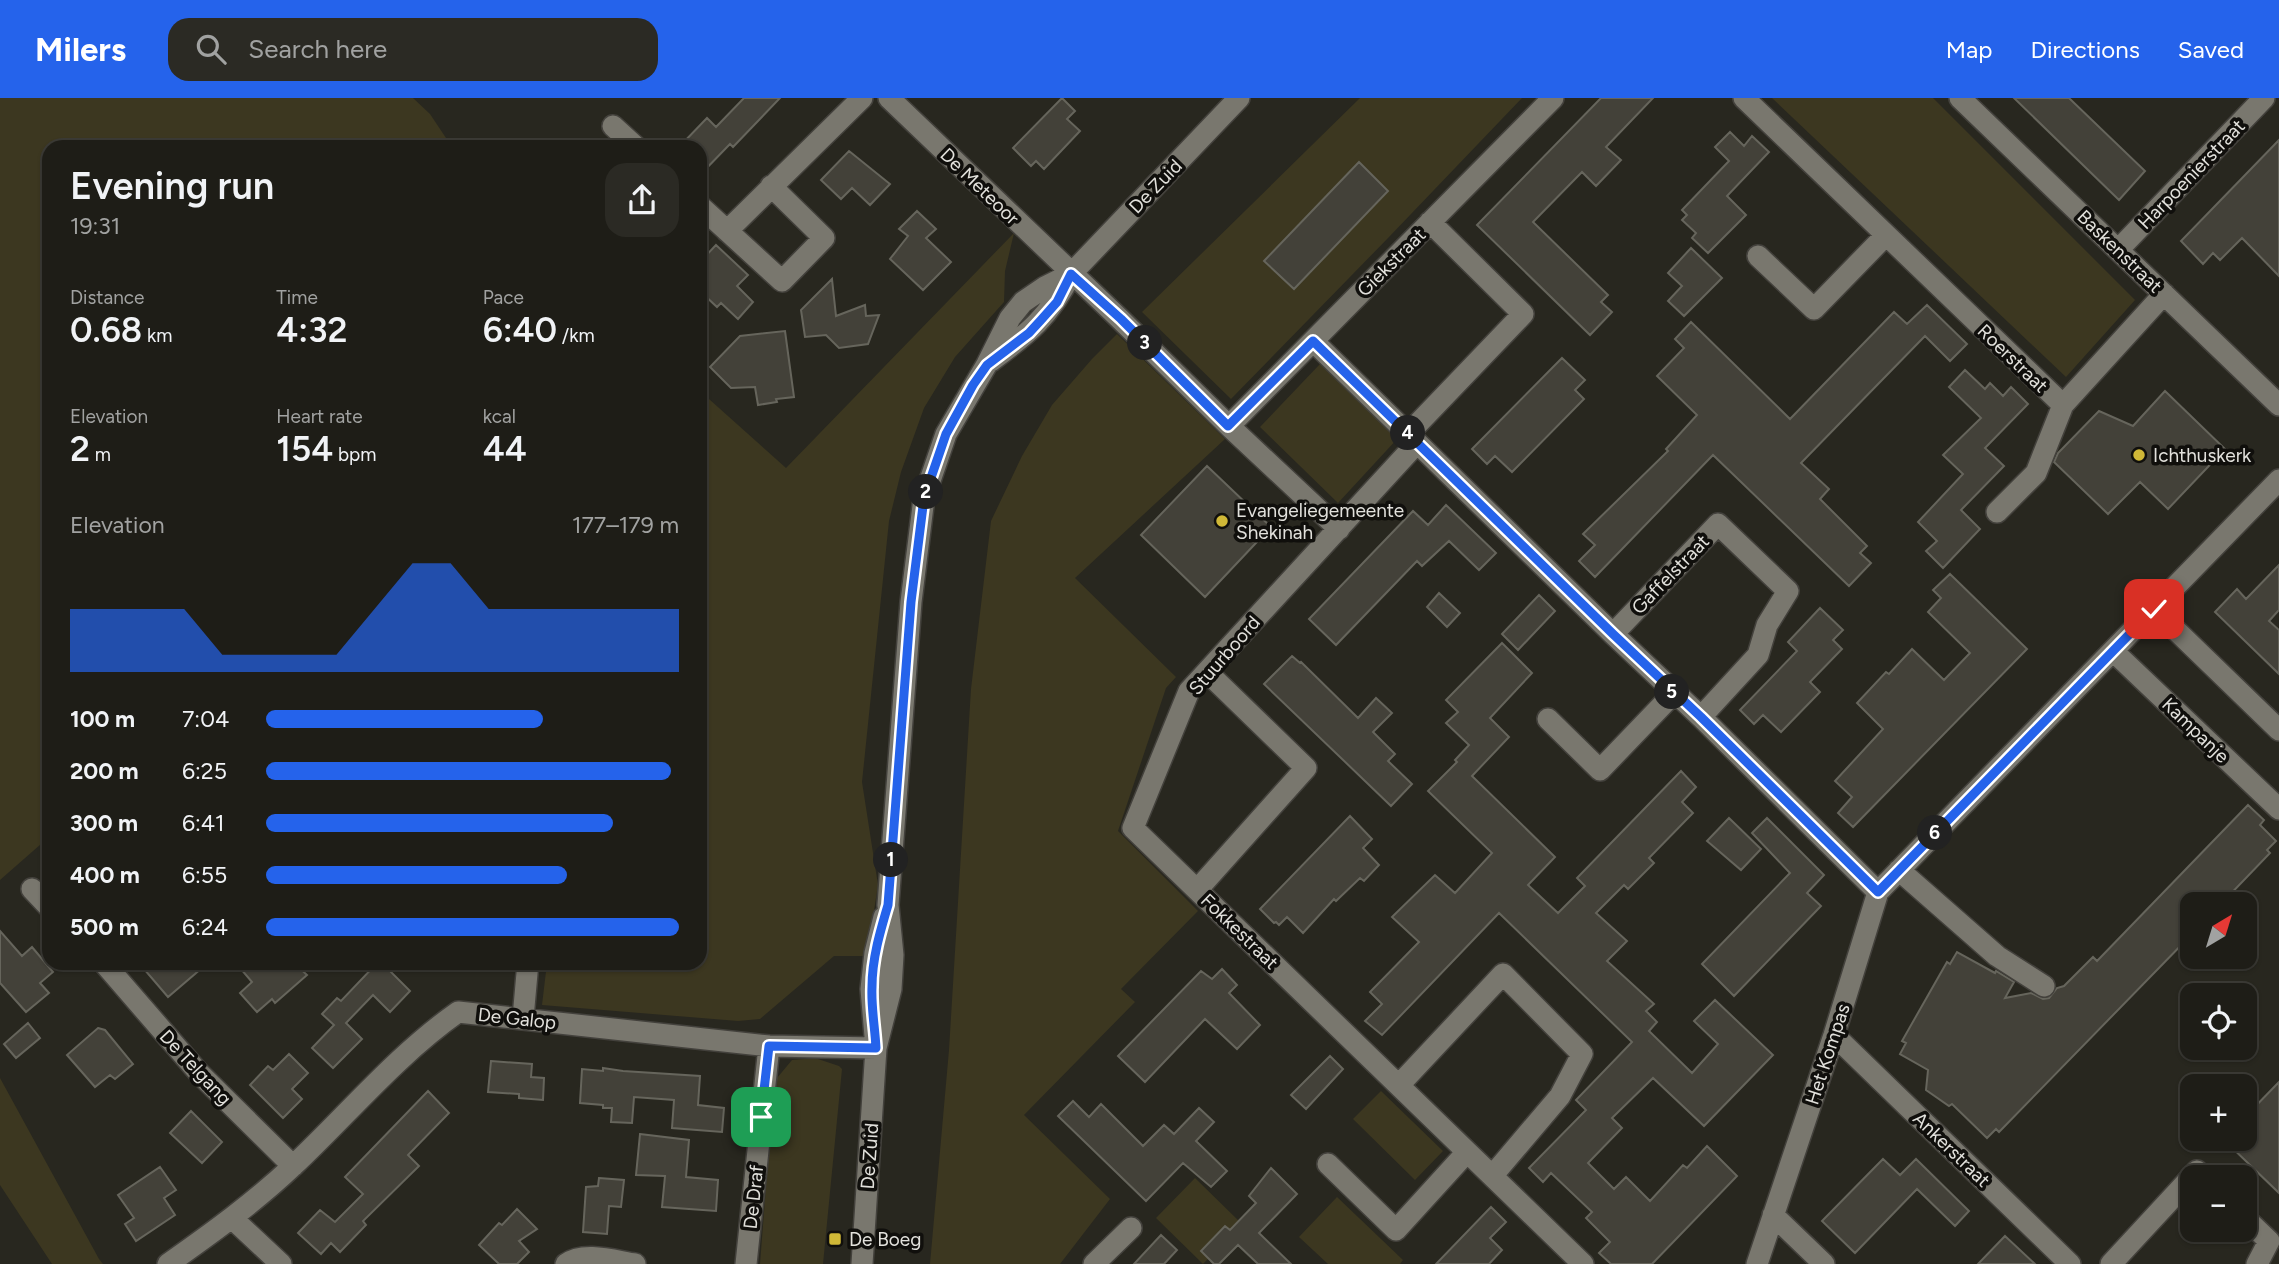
<!DOCTYPE html>
<html lang="en">
<head>
<meta charset="utf-8">
<style>
  body { margin:0; font-family:Figtree,sans-serif; background:#2b2a24; color:#f1f3f6; height:100vh; display:flex; flex-direction:column; font-size:26px; white-space:nowrap }
  * { box-sizing:border-box; margin:0 }
  p { font-size:23px; color:#a1a2a1 }
  .icon { flex:none; width:38px; height:38px; fill:none; stroke:currentColor; stroke-width:2; stroke-linecap:round; stroke-linejoin:round }
  .map { position:relative; flex:1; overflow:hidden }
  .drawer { position:absolute; left:42px; top:42px; width:665px; height:830px; display:flex; flex-direction:column; background:#1e1d17; border-radius:21px; box-shadow:0 2px 5px #0004,0 0 0 2px #3c3b36 }
  .drawer>* { flex:none }
  .needle { width:46px; rotate:38deg }
  .controls { position:absolute; left:2180px; top:794px; display:grid; gap:14px }
  .controls a { display:grid; place-items:center; width:77px; height:77px; border-radius:14px; background:#1e1d17; box-shadow:0 2px 5px #0004,0 0 0 2px #3c3b36; font-size:35px }
  .pin { position:absolute; display:grid; place-items:center; width:60px; height:60px; color:#fff; margin:-30px; border-radius:14px; box-shadow:0 4px 10px #0006 }
  .km { position:absolute; width:35px; height:35px; margin:-18px; border-radius:50%; background:#222; color:#fff; font-size:19px; line-height:35px; text-align:center }
  .round { display:grid; place-items:center; flex:none; width:74px; height:74px; border-radius:21px; background:#2b2a24 }
  .head { display:flex; align-items:center; justify-content:space-between; height:119px; padding:0 28px }
  h1 { font-size:38px; font-weight:600; line-height:52px }
  .stats { display:grid; grid-template-columns:repeat(3,1fr); gap:10px; height:119px; padding:7px 28px }
  .stats div { display:grid; align-content:center }
  .stats b { font-size:35px; font-weight:600 }
  .stats small { font-size:19px; font-weight:400 }
  .stats p { font-size:19px }
  .chart { height:196px; padding:14px 28px }
  .chart p { display:flex; justify-content:space-between }
  .chart svg { width:100%; height:126px; margin-top:7px; fill:#2563eb; opacity:.7 }
  ul { padding:0 28px; list-style:none; font-size:23px }
  li { display:grid; grid-template-columns:112px 84px 1fr; align-items:center; height:52px }
  li i { height:18px; border-radius:9px; background:#2563eb }
  header { display:flex; align-items:center; gap:42px; box-sizing:border-box; height:98px; padding:0 35px; background:#2563eb; color:#fff }
  header strong { font-size:33px }
  nav { display:flex; gap:38px; margin-inline-start:auto; font-size:24px }
  .search { width:490px; height:63px; background:#2b2a24; display:flex; align-items:center; gap:18px; box-sizing:border-box; padding:0 24px; border-radius:21px; color:#a1a2a1; font-size:26px }
  .map>svg:first-child { display:block }
  .green { fill:#3c3720 }
  .building { fill:#434139; stroke:#66655c; stroke-width:2 }
  .lines { fill:none; stroke-linecap:round; stroke-linejoin:round }
  .minor-casing { stroke:#43413c; stroke-width:24 }
  .minor { stroke:#79776e; stroke-width:21 }
  .route-casing { stroke:#fff; stroke-width:14 }
  .route { stroke:#2563eb; stroke-width:9 }
  .poi-dot { fill:#d0b837; stroke:#100f0c; stroke-width:2.5 }
  .labels { text-anchor:middle; stroke-width:7; stroke-linejoin:round; paint-order:stroke }
  .street-label { font-size:19px; fill:#e2e1dc; stroke:#100f0c }
  .poi-label { font-size:19px; fill:#e2e1dc; stroke:#100f0c; text-anchor:start }
</style>
</head>
<body>
<header>
<strong>Milers</strong>
<div class="search"><svg class="icon" aria-label="search" viewBox="0 0 24 24"><circle cx="10" cy="10" r="6"/><path d="M15 15l6 6"/></svg>Search here</div>
<nav><a>Map</a><a>Directions</a><a>Saved</a></nav>
</header>
<div class="map">
<svg width="2279" height="1166" viewBox="0 0 2279 1166">
  <rect width="100%" height="100%" fill="#28271f"/>
  <!-- green -->
  <path class="green" d="M0,0H413L430,16L452,49H49V739L0,782Z
    M1360,0H1522L1389,139L1231,301L1142,214Z
    M1772,0H1933L2135,202L2066,279Z
    M1014,135L1005,173L1004,204L955,259L924,310L901,374L889,423L862,684L878,787L867,858H834L760,921L738,923L542,907L547,865L700,864V293L786,370Z
    M1117,236L1225,341L1075,480L1176,579L1166,590L1118,733L1198,813L1121,891L1135,904L1024,1017L1110,1101L1060,1166H930L949,952L971,591L991,423L1022,358L1052,307L1092,261Z
    M1320,266L1398,340L1338,405L1260,329Z
    M815,960L839,968L842,971L823,1166H760L773,997L777,980L792,962Z
    M0,980L99,1161L103,1166H52L0,1087Z
    M1381,993L1443,1053L1415,1082L1353,1021Z
    M1195,1080L1242,1126L1203,1166L1156,1120Z
    M1337,1099L1403,1162L1400,1166H1328L1299,1139Z"/>
  <!-- building -->
  <path class="building" d="M744,0H780L733,49L730,46L700,77V49H679L707,20L716,29Z
    M1062,0L1075,13L1067,21L1080,33L1044,71L1036,63L1031,68L1013,50Z
    M1601,0H1653L1606,49L1621,62L1596,88L1582,74L1533,124L1608,197L1601,204L1612,214L1590,237L1477,127Z
    M2014,0H2069L2145,73L2119,102Z
    M1730,34L1744,48L1752,38L1769,54L1727,98L1746,117L1708,155L1692,140L1696,135L1682,122L1687,117L1682,112L1729,63L1715,49Z
    M2279,42V178L2242,140L2220,162L2213,155L2203,166L2181,143Z
    M849,53L890,86L870,107L852,90L841,101L821,82Z
    M1359,64L1388,93L1294,191L1264,163Z
    M917,113L936,131L926,140L951,164L923,192L890,161L908,138L899,131Z
    M716,147L748,177L737,188L753,204L738,221L721,205L717,209L700,193V164Z
    M1691,150L1722,180L1684,218L1668,203L1682,188L1668,175Z
    M832,181L836,218L865,207L866,218L879,217L868,246L839,250L826,237L805,239L801,212Z
    M1927,207L1967,246L1950,263L1925,238L1801,365L1829,391L1820,401L1867,448L1860,455L1871,465L1849,488L1713,357L1595,479L1579,463L1595,447L1583,436L1668,353L1666,351L1697,317L1657,278L1684,250L1675,241L1691,224L1790,321L1894,214L1907,226Z
    M785,233L794,299L776,301L777,304L758,307L755,289L731,290L710,269L740,238Z
    M1562,260L1585,282L1575,292L1584,301L1512,374L1495,358L1487,366L1472,351Z
    M1965,272L1985,291L1990,285L2003,298L2011,289L2028,306L1985,350L2004,368L1961,412L1980,431L1943,470L1926,453L1937,443L1918,424L1963,376L1943,357L1981,320L1949,289Z
    M2165,293L2225,351L2168,411L2140,384L2108,416L2054,364L2058,355L2099,313L2133,328Z
    M1207,368L1271,429L1205,499L1141,437Z
    M1446,407L1496,455L1479,472L1449,443L1422,468L1417,463L1336,547L1309,521L1413,413L1428,427Z
    M2279,467V512L2269,523L2279,532V576L2215,514L2237,491L2246,501Z
    M1950,476L2027,551L1853,729L1838,715L1852,699L1835,683L1883,631L1857,605L1886,574L1889,576L1912,551L1944,582L1970,555L1928,514L1941,500L1933,492Z
    M1439,495L1460,515L1447,529L1427,509Z
    M1539,497L1555,513L1518,552L1502,536Z
    M1820,510L1843,532L1833,542L1842,551L1810,584L1820,594L1781,634L1763,617L1754,626L1740,612L1797,553L1788,544Z
    M1502,545L1532,575L1490,620L1509,639L1472,678L1555,759L1528,787L1558,815L1585,788L1577,780L1681,673L1696,689L1682,704L1693,715L1649,760L1654,765L1628,791L1624,787L1596,815L1627,843L1607,863L1654,906L1646,913L1657,924L1649,933L1692,975L1718,946L1694,923L1715,902L1773,957L1704,1028L1653,980L1612,1020L1622,1030L1588,1065L1614,1091L1626,1079L1650,1103L1683,1067L1687,1070L1707,1048L1737,1078L1652,1166H1611L1599,1155L1610,1144L1586,1120L1592,1114L1551,1075L1543,1084L1529,1070L1586,1012L1576,1002L1632,944L1499,815L1382,937L1365,923L1382,906L1370,894L1419,844L1392,819L1435,777L1455,795L1492,755L1428,693L1457,664L1455,662L1469,647L1446,625L1458,614L1446,602Z
    M1292,558L1300,565L1301,564L1358,620L1376,600L1392,615L1373,634L1395,656L1388,663L1412,686L1391,708L1264,586Z
    M2248,707L2264,722L2260,727L2276,743L2267,752L2270,755L2220,807H2193V835L1999,1034L1996,1031L1987,1040L1952,1006L1949,1008L1926,992L1928,972L1900,956L1906,945L1902,943L1947,864L1950,866L1957,854L1995,875L1996,873L2014,884L2005,900L2031,895L2043,901L2049,900L2057,890L2064,888L2093,859L2097,863Z
    M1350,718L1372,741L1363,750L1379,767L1364,783L1360,780L1336,803L1334,801L1303,835L1287,819L1279,827L1276,824L1274,825L1260,811Z
    M1729,720L1761,751L1741,772L1707,743Z
    M1767,720L1824,777L1807,795L1821,808L1734,898L1702,866L1790,775L1752,735Z
    M0,833L22,858L32,849L53,874L40,885L49,895L26,914L0,885Z
    M138,864H209L168,899Z
    M235,864H293L307,877L275,905L272,901L257,914L240,895L252,884Z
    M378,864H381L410,893L390,914L373,897L346,925L362,941L333,970L312,950L334,927L322,916L337,900L341,903Z
    M1222,871L1237,887L1229,895L1260,927L1237,951L1205,921L1145,984L1118,958L1201,873L1212,881Z
    M28,925L40,940L16,960L4,946Z
    M98,930L105,932L133,966L115,981L110,977L95,989L67,957Z
    M289,956L308,975L292,991L302,1001L283,1020L250,987L268,968L273,972Z
    M1330,958L1343,971L1306,1011L1291,997Z
    M491,963L532,966L531,979L544,980L543,1002L519,1000V996L488,994Z
    M603,970L623,973L700,978L698,1007L724,1010L722,1034L672,1030L674,1002L634,999L632,1025L611,1024L612,1010H603V1007L580,1005L582,971L603,973Z
    M2279,984V1095L2223,1041H2245V1019Z
    M428,993L449,1015L408,1057L419,1068L363,1123L366,1127L340,1154L331,1145L321,1156L298,1135L320,1112L335,1124L363,1096L345,1079Z
    M1073,1003L1089,1019L1101,1006L1143,1048L1164,1027L1174,1036L1199,1010L1214,1024L1196,1043L1227,1073L1211,1089L1183,1065L1146,1103L1058,1018Z
    M191,1013L222,1044L202,1065L170,1035Z
    M640,1036L689,1042L686,1079L718,1082L716,1113L662,1109L665,1078L636,1077Z
    M1883,1061L1900,1077L1916,1061L1969,1113L1955,1128L1917,1091L1855,1155L1822,1123Z
    M160,1069L176,1092L164,1100L175,1117L136,1143L125,1126L134,1120L118,1097Z
    M1271,1070L1297,1096L1259,1135L1291,1166H1258L1238,1147L1219,1166H1214L1201,1153L1225,1128L1230,1132L1256,1105L1249,1098Z
    M599,1080L624,1082L621,1109L609,1108L607,1136L583,1134L586,1089L598,1088Z
    M1491,1109L1506,1124L1490,1140L1502,1152L1489,1166H1436Z
    M517,1111L537,1131L519,1143L529,1154L517,1166H499L479,1147L499,1125L502,1127Z
    M1161,1137L1177,1152L1164,1166H1134Z
    M2005,1138L2035,1166H1978Z"/>
  <g class="lines">
    <defs>
      <path id="minor" d="M889,0L1120,221L1229,328L1339,431
        M1744,0L2063,307L2164,196
        M1960,0L2279,307
        M613,28L636,49
        M700,108L782,183L824,140L771,88
        M727,133L862,0
        M2118,152L2264,0
        M1758,158L1814,211L1886,137
        M1313,243L1613,536L1701,619L1878,794
        M991,263C1029,235 1049,219 1071,176L1239,0
        M1229,328L1553,0
        M1408,336L1523,216L1430,124
        M1997,414L2036,375L2063,307
        M2154,511L2279,632
        M1613,536L1718,426L1788,493L1767,527L1758,557L1701,619
        M2113,553L2279,711
        M1207,574L1306,670L1197,792L1583,1166
        M1548,621L1600,672L1674,595
        M1899,772L1997,858L2044,888
        M32,791L49,809
        M1197,792L1133,730L1189,593L1417,345
        M103,864L199,975L293,1068
        M523,920L528,864
        M1834,937L2070,1166
        M876,950L891,891L893,857L888,807L911,504L924,400L946,336L987,266L1010,220L1023,204L1045,189L1071,176
        M1399,987L1503,876L1582,956L1560,998L1493,1077
        M1328,1066L1396,1132L1467,1054
        M1773,1117L1824,1166
        M2245,1120L2269,1143L2257,1166
        M233,1121L281,1166
        M168,1166C212,1135 255,1104 294,1067C348,1016 397,957 458,914L769,948L876,950
        M566,1166C584,1153 615,1163 635,1166
        M746,1166L769,948
        M862,1166L876,950L871,891L875,855L884,819
        M1094,1166L1131,1130
        M1757,1166L1834,937L1878,794L2279,382
        M2111,1166L2197,1073L2204,1080"/>
    </defs>
    <!-- minor casing -->
    <use href="#minor" class="minor-casing"/>
    <!-- minor -->
    <use href="#minor" class="minor"/>
  </g>
  <g class="lines">
    <defs>
      <path id="route" d="M761,1019L769,948L876,950C875,930 871,909 872,889C872,861 880,834 888,807L911,504L924,400L946,336L973,287L987,267L1029,235L1041,222L1057,204L1071,176L1121,221L1228,328L1313,243L1613,536L1701,619L1878,794L2154,511"/>
    </defs>
    <!-- route casing -->
    <use href="#route" class="route-casing"/>
    <!-- route -->
    <use href="#route" class="route"/>
  </g>
  <!-- markers -->
  <g class="poi-dot">
    <circle cx="2139" cy="357" r="7"/>
    <circle cx="1222" cy="423" r="7"/>
    <rect x="828" y="1134" width="14" height="14" rx="3.5"/>
  </g>
  <g class="labels">
    <!-- street labels -->
    <g class="street-label">
      <text transform="translate(2191 76) rotate(-46)" y="7">Harpoenierstraat</text>
      <text transform="translate(980 88) rotate(44)" y="7">De Meteoor</text>
      <text transform="translate(1155 88) rotate(-46)" y="7">De Zuid</text>
      <text transform="translate(2120 153) rotate(44)" y="7">Baskenstraat</text>
      <text transform="translate(1391 164) rotate(-45)" y="7">Giekstraat</text>
      <text transform="translate(2013 260) rotate(44)" y="7">Roerstraat</text>
      <text transform="translate(1670 476) rotate(-46)" y="7">Gaffelstraat</text>
      <text transform="translate(1224 557) rotate(-49)" y="7">Stuurboord</text>
      <text transform="translate(2196 632) rotate(44)" y="7">Kampanje</text>
      <text transform="translate(1240 833) rotate(44)" y="7">Fokkestraat</text>
      <text transform="translate(517 920) rotate(6)" y="7">De Galop</text>
      <text transform="translate(1827 956) rotate(-72)" y="7">Het Kompas</text>
      <text transform="translate(196 969) rotate(47)" y="7">De Telgang</text>
      <text transform="translate(1952 1051) rotate(44)" y="7">Ankerstraat</text>
      <text transform="translate(869 1058) rotate(-86)" y="7">De Zuid</text>
      <text transform="translate(753 1099) rotate(-84)" y="7">De Draf</text>
    </g>
    <!-- poi labels -->
    <g class="poi-label">
      <text x="2153" y="364">Ichthuskerk</text>
      <text x="1236" y="419">Evangeliegemeente<tspan x="1236" dy="22">Shekinah</tspan></text>
      <text x="849" y="1148">De Boeg</text>
    </g>
  </g>
</svg>
<div class="controls">
<a><svg class="needle" viewBox="-14 -14 28 28"><path d="M0-13l5 13h-10z" fill="#e53935"/><path d="M0 13l5-13h-10z" fill="#a1a2a1"/></svg></a>
<a><svg class="icon" aria-label="locate" viewBox="0 0 24 24"><circle cx="12" cy="12" r="6"/><path d="M12 2v4M12 18v4M2 12h4M18 12h4"/></svg></a>
<a>+</a>
<a>−</a>
</div>
<div class="pin" style="left:761px;top:1019px;background:#1e9e55"><svg class="icon" aria-label="arrive" viewBox="0 0 24 24"><path d="M6 21V4h12l-3 4 3 4H6"/></svg></div>
<div class="pin" style="left:2154px;top:511px;background:#d93025"><svg class="icon" aria-label="check" viewBox="0 0 24 24"><path d="M5 12l5 5 9-10"/></svg></div>
<b class="km" style="left:891px;top:762px">1</b>
<b class="km" style="left:926px;top:394px">2</b>
<b class="km" style="left:1145px;top:245px">3</b>
<b class="km" style="left:1408px;top:335px">4</b>
<b class="km" style="left:1672px;top:594px">5</b>
<b class="km" style="left:1935px;top:735px">6</b>
<section class="drawer">
<div class="head"><div><h1>Evening run</h1><p>19:31</p></div><a class="round"><svg class="icon" aria-label="share" viewBox="0 0 24 24"><path d="M12 15V3M7 8l5-5 5 5M5 13v7h14v-7"/></svg></a></div>
<div class="stats">
<div><p>Distance</p><b>0.68<small> km</small></b></div>
<div><p>Time</p><b>4:32</b></div>
<div><p>Pace</p><b>6:40<small> /km</small></b></div>
</div>
<div class="stats">
<div><p>Elevation</p><b>2<small> m</small></b></div>
<div><p>Heart rate</p><b>154<small> bpm</small></b></div>
<div><p>kcal</p><b>44</b></div>
</div>
<div class="chart"><p><span>Elevation</span>177–179 m</p>
<svg viewBox="0 0 160 44" preserveAspectRatio="none"><path d="M0 44V22L10 22L20 22L30 22L40 38L50 38L60 38L70 38L80 22L90 6L100 6L110 22L120 22L130 22L140 22L150 22L160 22V44z"/></svg>
</div>
<ul>
<li><b>100 m</b>7:04<i style="width:67%"></i></li>
<li><b>200 m</b>6:25<i style="width:98%"></i></li>
<li><b>300 m</b>6:41<i style="width:84%"></i></li>
<li><b>400 m</b>6:55<i style="width:73%"></i></li>
<li><b>500 m</b>6:24<i style="width:100%"></i></li>
</ul>
</section>
</div>
</body>
</html>
